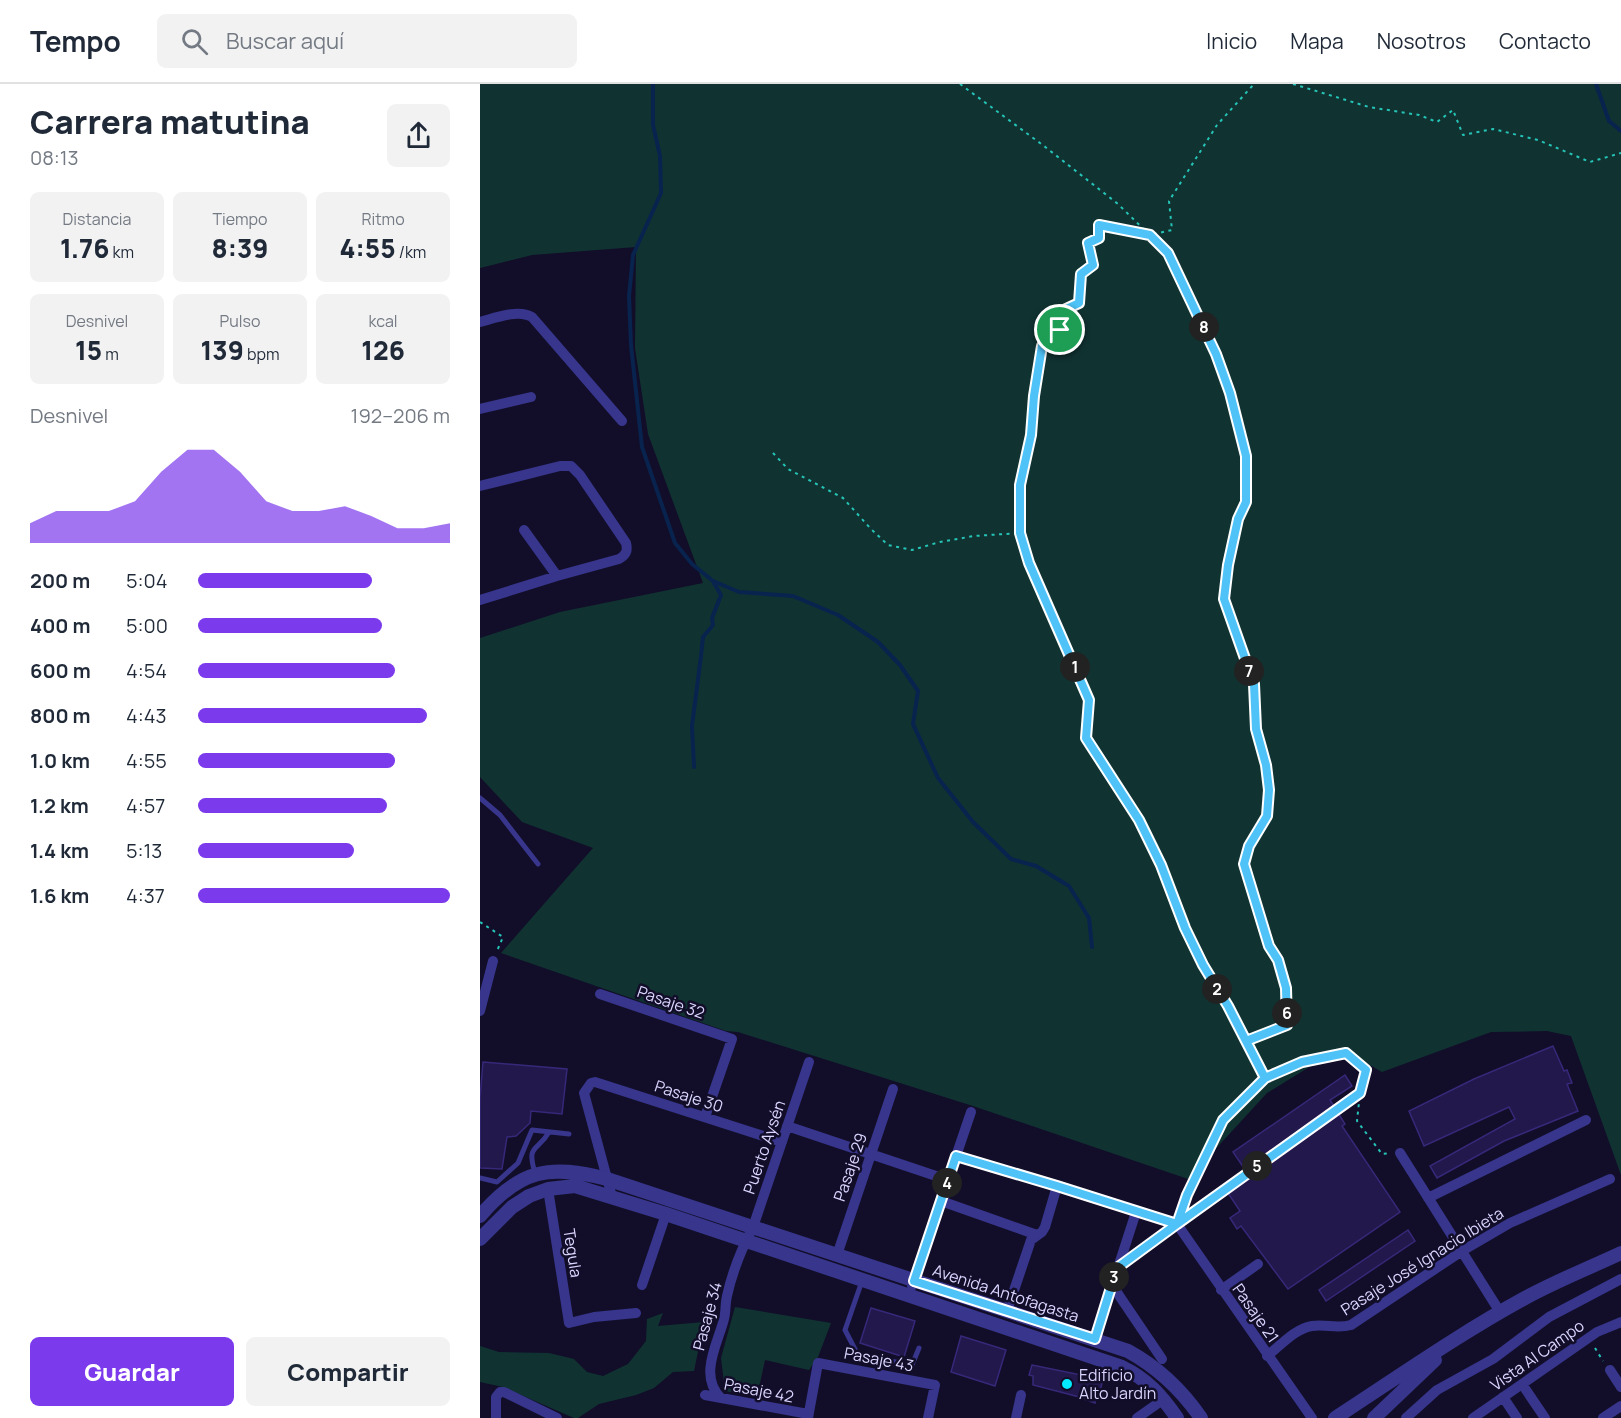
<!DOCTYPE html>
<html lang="es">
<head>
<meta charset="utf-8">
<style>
  body { margin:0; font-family:Manrope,sans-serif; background:#f2f2f3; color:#1f2937; height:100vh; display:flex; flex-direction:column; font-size:22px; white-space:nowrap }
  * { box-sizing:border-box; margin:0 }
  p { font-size:20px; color:#747a83 }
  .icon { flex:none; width:33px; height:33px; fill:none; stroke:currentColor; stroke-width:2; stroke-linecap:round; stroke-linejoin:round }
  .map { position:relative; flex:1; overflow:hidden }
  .drawer { display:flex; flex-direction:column; background:#fff; width:480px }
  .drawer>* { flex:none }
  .pin { position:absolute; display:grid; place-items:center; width:51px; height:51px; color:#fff; margin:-26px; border:3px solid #fff; border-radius:50%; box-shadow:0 2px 6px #0007 }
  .km { position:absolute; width:30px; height:30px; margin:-15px; border-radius:50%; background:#222; color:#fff; font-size:16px; line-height:30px; text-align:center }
  .round { display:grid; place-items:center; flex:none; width:63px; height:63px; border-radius:9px; background:#f2f2f3 }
  .summary { display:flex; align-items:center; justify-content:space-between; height:102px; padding:0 30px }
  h1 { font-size:33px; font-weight:800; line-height:45px }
  .figures { display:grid; grid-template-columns:repeat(3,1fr); gap:9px; height:102px; padding:6px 30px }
  .figures div { display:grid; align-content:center; border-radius:9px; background:#f2f2f3; text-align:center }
  .figures b { font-size:26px; font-weight:800 }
  .figures small { font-size:16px; font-weight:400 }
  .figures p { font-size:16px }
  .chart { height:168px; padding:12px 30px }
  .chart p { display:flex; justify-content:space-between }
  .chart svg { width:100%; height:108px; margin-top:6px; fill:#7c3aed; opacity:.7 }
  .cta { display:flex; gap:12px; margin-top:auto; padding:12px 30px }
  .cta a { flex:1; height:69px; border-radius:9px; background:#7c3aed; color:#fff; font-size:24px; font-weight:800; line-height:69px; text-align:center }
  .cta a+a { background:#f2f2f3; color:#1f2937 }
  ul { padding:0 30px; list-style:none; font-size:20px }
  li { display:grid; grid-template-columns:96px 72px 1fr; align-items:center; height:45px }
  li i { height:15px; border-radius:8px; background:#7c3aed }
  header { display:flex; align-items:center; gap:36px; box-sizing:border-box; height:84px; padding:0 30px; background:#fff; border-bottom:2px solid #e0e1e3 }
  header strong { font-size:28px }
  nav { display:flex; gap:33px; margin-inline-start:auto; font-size:21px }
  .search { width:420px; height:54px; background:#f2f2f3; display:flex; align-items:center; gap:15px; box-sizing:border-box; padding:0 21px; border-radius:9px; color:#747a83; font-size:22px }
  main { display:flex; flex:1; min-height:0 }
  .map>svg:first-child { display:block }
  .green { fill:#103332 }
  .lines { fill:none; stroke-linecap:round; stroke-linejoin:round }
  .stream { stroke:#08234e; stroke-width:4 }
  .building { fill:#22184c; stroke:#372879; stroke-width:1.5 }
  .path { stroke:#25c4b7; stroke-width:2; stroke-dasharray:3 4.5; stroke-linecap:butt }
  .service { stroke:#37358c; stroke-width:5 }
  .minor { stroke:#37358c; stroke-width:10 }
  .tertiary { stroke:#37358c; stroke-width:14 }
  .route-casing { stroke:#fff; stroke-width:12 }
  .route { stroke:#4fc3f7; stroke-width:8 }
  .poi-dot { fill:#02eaff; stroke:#120e29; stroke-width:2 }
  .labels { text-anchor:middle; stroke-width:5; stroke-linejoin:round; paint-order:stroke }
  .street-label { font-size:16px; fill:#dad6ff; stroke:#120e29 }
  .poi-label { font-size:16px; fill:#dad6ff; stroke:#120e29; text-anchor:start }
</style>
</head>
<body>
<header>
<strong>Tempo</strong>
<div class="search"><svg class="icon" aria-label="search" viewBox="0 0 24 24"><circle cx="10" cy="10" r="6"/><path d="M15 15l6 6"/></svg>Buscar aquí</div>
<nav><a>Inicio</a><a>Mapa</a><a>Nosotros</a><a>Contacto</a></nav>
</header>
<main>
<section class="drawer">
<div class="summary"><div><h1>Carrera matutina</h1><p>08:13</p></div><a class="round"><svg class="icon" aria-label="share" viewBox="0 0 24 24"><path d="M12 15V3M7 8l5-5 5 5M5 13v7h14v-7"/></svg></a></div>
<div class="figures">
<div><p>Distancia</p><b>1.76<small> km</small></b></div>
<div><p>Tiempo</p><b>8:39</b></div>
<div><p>Ritmo</p><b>4:55<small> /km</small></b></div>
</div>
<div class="figures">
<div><p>Desnivel</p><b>15<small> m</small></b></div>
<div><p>Pulso</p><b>139<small> bpm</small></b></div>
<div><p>kcal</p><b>126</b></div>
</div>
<div class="chart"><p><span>Desnivel</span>192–206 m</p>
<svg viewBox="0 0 160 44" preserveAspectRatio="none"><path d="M0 44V36L10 31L20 31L30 31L40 27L50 15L60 6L70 6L80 15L90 27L100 31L110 31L120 29L130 33L140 38L150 38L160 36V44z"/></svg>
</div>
<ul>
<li><b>200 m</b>5:04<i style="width:69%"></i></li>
<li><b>400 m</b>5:00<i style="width:73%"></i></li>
<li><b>600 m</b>4:54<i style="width:78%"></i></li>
<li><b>800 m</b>4:43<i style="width:91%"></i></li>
<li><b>1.0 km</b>4:55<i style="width:78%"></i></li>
<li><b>1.2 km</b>4:57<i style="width:75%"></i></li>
<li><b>1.4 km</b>5:13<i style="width:62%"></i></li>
<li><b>1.6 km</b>4:37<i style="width:100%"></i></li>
</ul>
<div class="cta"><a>Guardar</a><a>Compartir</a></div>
</section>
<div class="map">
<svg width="1141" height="1334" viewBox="0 0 1141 1334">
  <rect width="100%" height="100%" fill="#120e29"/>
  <!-- green -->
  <path class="green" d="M0,0H1141V1091L1091,952L1067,947L1011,948L902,988L860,964L787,1009L708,1095L493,1022L258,948L246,947L21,869L113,764L42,738L0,693V554L80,528L223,499L168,350L155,264L156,163L52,171L0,184Z
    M255,1223L351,1239L338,1273L329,1286L285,1276L277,1313L245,1307L241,1274Z
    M183,1229L178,1242L224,1238L214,1287L193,1288L174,1304L156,1311L119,1320L98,1334H94L23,1303L0,1298V1262L19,1268L69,1269L94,1275L107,1288L123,1292L148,1280L166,1257L167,1235Z"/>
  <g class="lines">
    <!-- stream -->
    <path class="stream" d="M173,0V41L180,72L181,109L153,171L149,212L151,261L162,363L195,459L212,480L233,497L259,508L313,512L358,531L398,558L420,581L438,607L433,640L458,694L493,738L531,775L556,782L589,802L609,834L612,863
      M1116,0L1129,37L1141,47
      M214,683L212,642L221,572L223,553L233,541L232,534L241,511L234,499"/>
  </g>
  <!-- building -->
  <path class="building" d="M1073,962L1084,987L1087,986L1092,999L1087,1000L1098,1027L1024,1057L957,1094L950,1082L1035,1035L1029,1023L944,1062L929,1027L994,995Z
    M3,978L87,985L82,1030L51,1027L50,1039L36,1052L27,1053L22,1085L0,1084V1014Z
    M865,991L872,1002L850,1016L865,1040L862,1042L920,1128L808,1205L761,1142L757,1145L750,1134L760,1127L746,1106L768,1090L753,1068Z
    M928,1146L935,1157L846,1217L839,1206Z
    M391,1224L435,1237L424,1273L380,1259Z
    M481,1252L526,1266L515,1302L471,1288Z
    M552,1281L611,1293L610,1296L622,1299L619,1312H617L615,1319L606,1316L607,1315L553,1301V1292L549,1291Z"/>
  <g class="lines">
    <!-- path -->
    <path class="path" d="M480,0L564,62L638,120L688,169L718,230L750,309L766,372V418L758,435L748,481L744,515L774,600L776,645L786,681L789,706L787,732L769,761L764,780L789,862L798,876L805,904L807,941L766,957
      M813,0L889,23L939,31L957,38L973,26L983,51L1013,45L1058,56L1110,78L1141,69
      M293,369L308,385L363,414L391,445L408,461L432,466L460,458L494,452L540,449L549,479L596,584L608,616L606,654L659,736L681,781L705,844L723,881L748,922L785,994
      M540,449V401L551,351L554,312L562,262L580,246L584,226L599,219L601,190L613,181L608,159L619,154V141L670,151L692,146L689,117L737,41L774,0
      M0,838L23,853L17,867
      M741,1107L879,1009
      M704,1121C716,1081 748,1015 786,993C810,979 839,975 866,969L886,986L880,1009L877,1037L902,1070L911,1069
      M1115,1264L1123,1277"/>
    <!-- service -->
    <path class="service" d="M0,714L20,731L58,780
      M55,1089C46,1059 58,1068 69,1048
      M0,1094L17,1098L38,1079L52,1046L89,1050
      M382,1197L365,1246L378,1271L432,1281L439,1264"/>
    <!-- minor -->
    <path class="minor" d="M0,238C15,234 38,225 52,233L142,337
      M0,325L51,313
      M0,402L80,382H91L100,391L146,459C148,467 146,471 139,475L77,492L0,516
      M44,446L77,492
      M120,910L252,955L225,1033
      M0,927L13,877
      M307,1042L468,1096
      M920,1069L1020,1228
      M476,1072L577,1102L697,1140
      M68,1105L89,1239L114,1233L156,1229
      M132,1113L104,1009L111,999L115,998L302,1058
      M948,1114L1106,1036
      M461,1117L557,1151
      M697,1140L832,1334
      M357,1171L413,1005
      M638,1184L732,1114
      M162,1201L186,1130
      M632,1201L682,1275
      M432,1202L491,1028
      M741,1206L778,1180
      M527,1227L551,1156L562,1148L565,1143L577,1102
      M615,1255L656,1128
      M787,1272C800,1262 816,1244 832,1242C846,1240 857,1245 871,1241L982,1167L1030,1139L1130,1095
      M1130,1286L1141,1303
      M1042,1300L1065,1334
      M225,1311L328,1330
      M1023,1313L1037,1334
      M241,1314C218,1292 238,1259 244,1235C246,1228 245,1220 247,1212C252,1189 262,1164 273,1143L329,978
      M16,1334V1313L20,1308H24L77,1334
      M328,1334L338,1279L455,1301L448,1334
      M536,1334L541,1311
      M657,1334L684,1315
      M926,1334L957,1306L1013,1275L1069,1233L1141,1195
      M993,1334L1117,1248L1141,1238
      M1123,1334L1141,1322"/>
    <!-- tertiary -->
    <path class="tertiary" d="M0,1132C40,1085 70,1080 127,1095L648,1267C679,1284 701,1305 721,1334
      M0,1155L32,1123L49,1112L68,1105L95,1102L186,1130L642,1283C667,1295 682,1312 697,1334
      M855,1334C918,1293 979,1250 1045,1214C1076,1197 1109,1184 1141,1169
      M894,1334L955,1276"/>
  </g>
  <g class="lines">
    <defs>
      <path id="route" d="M580,246L562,262L554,312L551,351L540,401V449L549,479L609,616L606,654L659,736L681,781L705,844L723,881L748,922L785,994L743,1036L707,1111L697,1140L637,1184L615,1255L434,1197L476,1072L577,1102L697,1140L880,1009L886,986L866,969L822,978L785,994L766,957L807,941L806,904L798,876L789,862L764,780L769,762L787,732L789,706L786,681L776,645L774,600L744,515L748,481L758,435L766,418V372L750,309L736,270L688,169L670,151L619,141V154L608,159L613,181L601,190L599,219L584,226L580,246"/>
    </defs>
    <!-- route casing -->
    <use href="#route" class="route-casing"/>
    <!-- route -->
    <use href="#route" class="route"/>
  </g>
  <!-- markers -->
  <circle class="poi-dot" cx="587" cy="1300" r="6"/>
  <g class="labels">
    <!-- street labels -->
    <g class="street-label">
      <text transform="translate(191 918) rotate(19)" y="6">Pasaje 32</text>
      <text transform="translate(209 1012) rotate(18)" y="6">Pasaje 30</text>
      <text transform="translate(284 1063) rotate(-71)" y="6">Puerto Aysén</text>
      <text transform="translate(370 1083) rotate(-71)" y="6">Pasaje 29</text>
      <text transform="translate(93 1169) rotate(81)" y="6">Tegula</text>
      <text transform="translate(942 1177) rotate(-32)" y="6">Pasaje José Ignacio Ibieta</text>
      <text transform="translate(526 1209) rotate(18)" y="6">Avenida Antofagasta</text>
      <text transform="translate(776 1229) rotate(55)" y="6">Pasaje 21</text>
      <text transform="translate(227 1232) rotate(-75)" y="6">Pasaje 34</text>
      <text transform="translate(1057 1271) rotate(-35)" y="6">Vista Al Campo</text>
      <text transform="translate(399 1275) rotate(11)" y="6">Pasaje 43</text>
      <text transform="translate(279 1306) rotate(11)" y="6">Pasaje 42</text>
    </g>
    <!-- poi labels -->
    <g class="poi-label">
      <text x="599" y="1297">Edificio<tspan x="599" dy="18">Alto Jardín</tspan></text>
    </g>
  </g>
</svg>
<div class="pin" style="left:580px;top:246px;background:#1e9e55"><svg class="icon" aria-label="arrive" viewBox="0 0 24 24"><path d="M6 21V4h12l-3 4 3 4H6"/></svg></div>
<b class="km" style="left:595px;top:583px">1</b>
<b class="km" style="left:737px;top:905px">2</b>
<b class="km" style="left:634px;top:1193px">3</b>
<b class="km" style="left:467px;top:1099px">4</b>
<b class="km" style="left:777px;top:1082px">5</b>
<b class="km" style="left:807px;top:929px">6</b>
<b class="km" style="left:769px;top:587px">7</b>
<b class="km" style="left:724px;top:243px">8</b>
</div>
</main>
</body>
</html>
